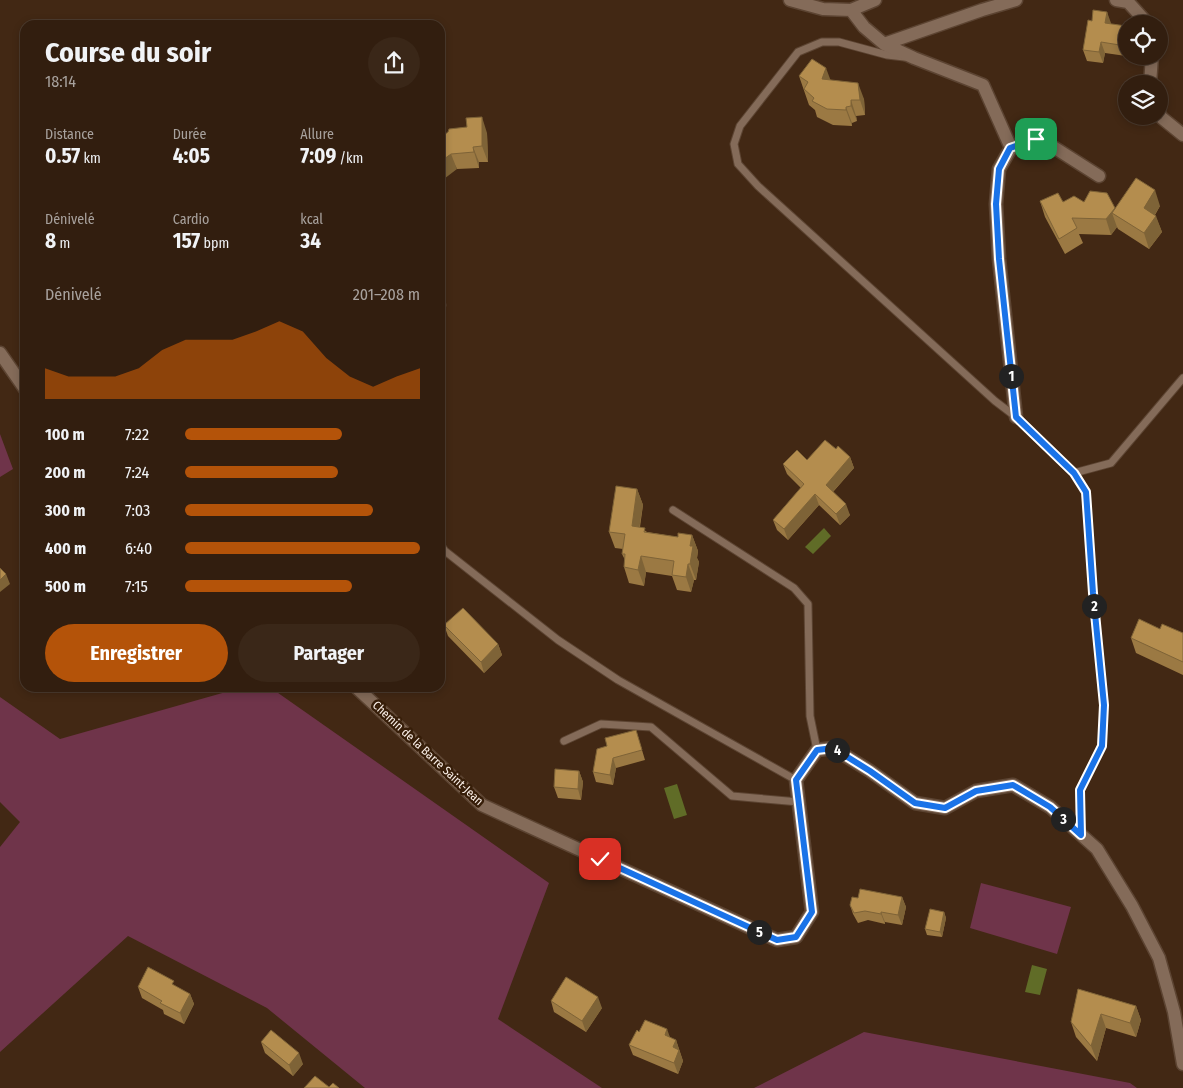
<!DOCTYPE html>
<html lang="fr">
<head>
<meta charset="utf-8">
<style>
  body { margin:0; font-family:"Fira Sans Condensed",sans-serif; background:#3a2718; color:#f1f3f6; height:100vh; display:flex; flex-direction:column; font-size:19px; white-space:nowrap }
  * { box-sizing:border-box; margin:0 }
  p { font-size:16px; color:#a8a29e }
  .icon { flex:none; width:28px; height:28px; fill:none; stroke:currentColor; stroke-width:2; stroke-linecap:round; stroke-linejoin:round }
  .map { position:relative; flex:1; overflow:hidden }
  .side { position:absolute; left:20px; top:20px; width:425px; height:672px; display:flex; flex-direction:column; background:#321e0f; border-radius:15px; box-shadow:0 2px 8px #0003,0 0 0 1px #4d3c2f }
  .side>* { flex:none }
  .fabs { position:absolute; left:1118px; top:15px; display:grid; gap:10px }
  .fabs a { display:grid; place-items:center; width:50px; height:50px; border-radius:50%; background:#321e0f; box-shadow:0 2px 8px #0003,0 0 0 1px #4d3c2f; font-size:25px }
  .pin { position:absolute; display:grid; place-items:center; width:42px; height:42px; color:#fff; margin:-21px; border-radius:10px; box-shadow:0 2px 8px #0006 }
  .km { position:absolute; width:25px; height:25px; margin:-12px; border-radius:50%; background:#222; color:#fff; font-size:14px; line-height:25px; text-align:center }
  .round { display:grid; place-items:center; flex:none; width:52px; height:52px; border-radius:26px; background:#3a2718 }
  .overview { display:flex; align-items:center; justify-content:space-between; height:85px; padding:0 25px }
  h1 { font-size:28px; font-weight:700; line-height:38px }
  .figures { display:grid; grid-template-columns:repeat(3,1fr); gap:8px; height:85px; padding:5px 25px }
  .figures div { display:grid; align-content:center }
  .figures b { font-size:21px; font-weight:700 }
  .figures small { font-size:14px; font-weight:400 }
  .figures p { font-size:14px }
  .chart { height:140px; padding:10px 25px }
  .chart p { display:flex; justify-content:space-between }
  .chart svg { width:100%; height:90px; margin-top:5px; fill:#b45309; opacity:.7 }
  .cta { display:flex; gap:10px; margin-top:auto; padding:10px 25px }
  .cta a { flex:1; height:58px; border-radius:30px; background:#b45309; color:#fff; font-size:20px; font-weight:700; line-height:58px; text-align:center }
  .cta a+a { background:#3a2718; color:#f1f3f6 }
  ul { padding:0 25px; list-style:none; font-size:16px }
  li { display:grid; grid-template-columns:80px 60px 1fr; align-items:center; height:38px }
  li i { height:12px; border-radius:6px; background:#b45309 }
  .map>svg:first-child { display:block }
  .green { fill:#6f344a }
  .water { fill:#606c27 }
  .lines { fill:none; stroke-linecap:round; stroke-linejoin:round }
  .service-casing { stroke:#5c4432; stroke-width:9 }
  .minor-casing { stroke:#5c4432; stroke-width:15 }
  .service { stroke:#846b59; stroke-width:7 }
  .minor { stroke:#846b59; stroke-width:12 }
  .wall { fill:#9b7943 }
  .shaded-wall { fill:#7e6337 }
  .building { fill:#b48d4e; stroke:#7e6337 }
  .route-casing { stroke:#fff; stroke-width:10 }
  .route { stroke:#1a73e8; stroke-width:6 }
  .labels { text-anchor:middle; stroke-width:5; stroke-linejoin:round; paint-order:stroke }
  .street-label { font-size:12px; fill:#fdf2eb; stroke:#371e09 }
</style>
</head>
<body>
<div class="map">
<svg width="1183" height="1088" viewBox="0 0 1183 1088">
  <rect width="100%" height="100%" fill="#422814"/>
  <!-- green -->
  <path class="green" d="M0,434L13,469L0,477Z
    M240,688H271L549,883L498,1019L602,1088H365L267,1008L128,936L0,1052V847L20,822L0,802V697L60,739Z
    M981,883L1071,907L1057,954L970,928Z
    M864,1032L1130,1083L1137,1088H754Z"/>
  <!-- water -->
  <path class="water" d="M824,528L831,536L813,554L805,547Z
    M677,784L687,815L674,819L664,788Z
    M1032,965L1047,969L1040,995L1025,992Z"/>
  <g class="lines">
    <defs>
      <path id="service" d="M904,57L887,55L839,42H822L798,52L740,126L734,144L738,164L758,186L995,401L1016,417L1074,473L1111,463L1183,378
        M440,305H442L440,313
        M1074,473L1086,492L1093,593L1104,705L1102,746L1080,790L1081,835
        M673,510L794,588L808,604L810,716L817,750
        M440,544L445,551L558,640L618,680L796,780
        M564,741L601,724L651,727L732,796L799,802"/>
      <path id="minor" d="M790,0L823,9L851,10L875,0
        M1116,0L1128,2L1148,24
        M851,10L864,27L884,44L914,58L983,85L1011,148
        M884,44L982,10L1016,0
        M1150,84L1152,56
        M1159,113L1162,118L1183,135
        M0,353L25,389
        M1016,417L999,259L996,204L999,169L1011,148L1036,139L1055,148L1099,176
        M357,688L482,805L777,940L796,937L812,912L796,780L817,750L833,748L870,771L915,803L945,808L976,791L1013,785L1050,807L1097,849L1132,906L1159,958L1174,1012L1183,1064"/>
    </defs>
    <!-- service casing -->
    <use href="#service" class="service-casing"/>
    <!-- minor casing -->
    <use href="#minor" class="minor-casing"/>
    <!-- service -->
    <use href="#service" class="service"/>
    <!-- minor -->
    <use href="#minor" class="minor"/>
  </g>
  <!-- wall -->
  <path class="wall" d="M1107,12L1110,24L1126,26V56L1105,53L1103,63L1087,61L1083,50L1092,21Z
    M799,76L831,80L864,99L865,115L856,116L857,121L852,123V126L833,125L817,117L815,110L809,105Z
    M487,133L488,162H479V168L457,169L440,138Z
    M1040,201L1084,202L1115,209L1160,206L1155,215L1162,232L1149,249L1118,229L1117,227L1111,235L1079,234L1083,243L1065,254L1045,217Z
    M440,338L445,355L440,357Z
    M836,449L850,457L854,468L833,492L850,515L840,525L819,505L788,540L777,530L773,520L801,488L787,474L783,464L807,460Z
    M637,489L643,505L640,527L647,532L678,537L692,535L698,551L697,558L699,562L696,580H694L691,592L677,590L672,576L646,572L644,586L629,583L624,567L625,560L622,554L623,549L615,548L609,532Z
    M444,625L498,644L502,655L484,673L448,636Z
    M1160,629L1183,633V675L1136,653L1131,638Z
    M636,730L645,760L616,768L613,785L596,782L593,772L607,746Z
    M579,771L583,782L581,800L558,798L554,787Z
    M902,897L906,907L902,925L885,922V924L868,920L858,923L853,914L850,905L858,898Z
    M944,912L946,918L942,937L927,935L925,929Z
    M175,986L190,994L194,1004L184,1024L164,1014L163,1010L142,998L138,987Z
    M1078,989L1136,1006L1141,1020L1136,1037L1106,1028L1097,1061L1076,1037L1071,1022Z
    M551,1001L602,1008L586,1032L554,1012Z
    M639,1032L670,1038L676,1040L683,1061L678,1074L633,1055L629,1045Z
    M261,1042L303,1064L293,1076L265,1053Z"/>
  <!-- shaded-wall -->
  <path class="shaded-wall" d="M1107,12L1111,23L1109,34L1105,23Z
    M1101,42L1105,53L1103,63L1099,52Z
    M826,68L832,84L822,79Z
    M858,83L864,99L865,115L860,100Z
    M851,100L856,116L857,121L851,106Z
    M846,107L852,123V126L846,110Z
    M482,117L487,133L488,162L482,146Z
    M473,147L479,162V168L474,152Z
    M451,154L457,169L440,182V162Z
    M1155,190L1160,206L1149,224L1144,208Z
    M1115,208L1118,217L1112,213L1117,227L1111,235L1106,219Z
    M1156,216L1162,232L1149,249L1144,233Z
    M850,457L854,468L829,496L826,485Z
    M637,489L643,505L637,542L632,526Z
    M815,494L819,505L788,540L784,529Z
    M846,504L850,515L840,525L836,514Z
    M692,535L698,551L697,558L699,562L696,580L690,564V546Z
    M641,556L646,572L644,586L638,570Z
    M688,564L694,580L691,592L686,577Z
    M6,574L10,584L0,592V580Z
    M498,644L502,655L484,673L481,662Z
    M613,758L616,768L613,785L610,775Z
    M579,771L583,782L581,800L578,789Z
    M902,897L906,907L902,925L898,915Z
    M881,912L885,922V924L881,914Z
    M944,912L946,918L942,937L940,932Z
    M190,994L194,1004L184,1024L180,1013Z
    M598,997L602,1008L586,1032L582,1021Z
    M1136,1006L1141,1020L1136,1037L1130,1023Z
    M1101,1014L1106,1028L1097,1061L1091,1046Z
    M667,1029L671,1040L665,1035Z
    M676,1040L683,1061L678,1074L674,1063L673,1047Z
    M299,1053L303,1064L293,1076L289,1065Z"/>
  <!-- building -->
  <path class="building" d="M1093,10L1107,12L1105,23L1126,26V46L1101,42L1099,52L1083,50L1088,20L1092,21Z
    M812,59L826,68L822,79L858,83L860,100H851V106L846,107V110L827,109L812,101L814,98L804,89L808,82L799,76Z
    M482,117V146L473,147L474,152L451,154L440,162V138L448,132L449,129L467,127L466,118Z
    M1136,178L1155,190L1144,208L1156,216L1144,233L1112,213Z
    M1090,191L1107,193L1115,208L1106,219L1072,218L1077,228L1059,239L1040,201L1058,193L1063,202L1074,196L1084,202Z
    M825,440L836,449L838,446L850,457L826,485L846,504L836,514L815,494L784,529L773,520L804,484L783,464L797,450L807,460Z
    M616,486L637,489L632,526L645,528L644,532L678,537V533L692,535L690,546H693L690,564H688L686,577L672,575L674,561L641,556L638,570L624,567L625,554H622L625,534L609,532Z
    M0,568L6,574L0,580Z
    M463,608L498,644L481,662L444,625Z
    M1139,619L1160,629L1162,624L1183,633V662L1131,638Z
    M636,730L642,750L613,758L610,775L593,772L597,749L607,746L605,738Z
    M555,769L579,771L578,789L554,787Z
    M860,889L902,897L898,915L881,912V914L865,911L854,913L850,905L852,897L858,898Z
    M930,909L944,912L940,932L925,929Z
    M148,967L174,981L172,984L190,994L180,1013L160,1003L162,1001L138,987Z
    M566,977L598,997L582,1021L551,1001Z
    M1078,989L1136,1006L1130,1023L1101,1014L1091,1046L1071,1022Z
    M645,1020L667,1029L665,1035L676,1040L673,1047L679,1050L674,1063L629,1045L637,1030L639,1032Z
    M271,1030L299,1053L289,1065L261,1042Z
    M315,1076L329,1087L333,1083L339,1088H304Z"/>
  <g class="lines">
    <defs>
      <path id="route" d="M600,859L777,940L796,937L812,912L796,780L817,750L833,748L870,771L915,803L945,808L976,791L1013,785L1050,807L1081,835L1080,790L1102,746L1104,705L1093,593L1086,492L1074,473L1016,417L999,259L996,204L999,169L1010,148L1036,139"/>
    </defs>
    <!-- route casing -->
    <use href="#route" class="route-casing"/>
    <!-- route -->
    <use href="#route" class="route"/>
  </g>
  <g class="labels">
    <!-- street labels -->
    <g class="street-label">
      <text transform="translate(428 753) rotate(43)" y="4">Chemin de la Barre Saint-Jean</text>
    </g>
  </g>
</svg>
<div class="fabs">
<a><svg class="icon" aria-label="locate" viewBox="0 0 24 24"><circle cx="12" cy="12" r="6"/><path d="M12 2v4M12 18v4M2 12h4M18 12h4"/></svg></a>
<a><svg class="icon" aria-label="layers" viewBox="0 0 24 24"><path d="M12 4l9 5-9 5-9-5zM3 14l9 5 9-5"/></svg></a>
</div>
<div class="pin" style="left:1036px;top:139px;background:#1e9e55"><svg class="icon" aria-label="arrive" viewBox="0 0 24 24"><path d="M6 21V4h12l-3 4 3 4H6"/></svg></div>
<div class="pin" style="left:600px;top:859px;background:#d93025"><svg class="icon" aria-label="check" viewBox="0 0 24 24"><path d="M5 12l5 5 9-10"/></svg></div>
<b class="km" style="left:1011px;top:376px">1</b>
<b class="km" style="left:1094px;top:606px">2</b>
<b class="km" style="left:1063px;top:819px">3</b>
<b class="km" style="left:837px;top:750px">4</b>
<b class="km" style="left:759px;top:932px">5</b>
<section class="side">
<div class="overview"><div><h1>Course du soir</h1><p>18:14</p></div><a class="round"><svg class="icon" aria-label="share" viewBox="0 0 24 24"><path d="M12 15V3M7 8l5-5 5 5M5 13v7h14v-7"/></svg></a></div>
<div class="figures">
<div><p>Distance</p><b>0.57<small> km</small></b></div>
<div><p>Durée</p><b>4:05</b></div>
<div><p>Allure</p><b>7:09<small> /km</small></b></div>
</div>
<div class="figures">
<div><p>Dénivelé</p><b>8<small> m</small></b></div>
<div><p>Cardio</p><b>157<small> bpm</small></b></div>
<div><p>kcal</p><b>34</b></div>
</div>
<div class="chart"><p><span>Dénivelé</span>201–208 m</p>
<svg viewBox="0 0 160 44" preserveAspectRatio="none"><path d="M0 44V29L10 33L20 33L30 33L40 29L50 20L60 15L70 15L80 15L90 11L100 6L110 11L120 24L130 33L140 38L150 33L160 29V44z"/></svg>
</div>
<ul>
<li><b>100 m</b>7:22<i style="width:67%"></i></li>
<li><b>200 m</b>7:24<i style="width:65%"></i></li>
<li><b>300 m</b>7:03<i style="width:80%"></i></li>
<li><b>400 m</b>6:40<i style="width:100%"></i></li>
<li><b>500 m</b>7:15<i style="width:71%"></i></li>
</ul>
<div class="cta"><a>Enregistrer</a><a>Partager</a></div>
</section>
</div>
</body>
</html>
